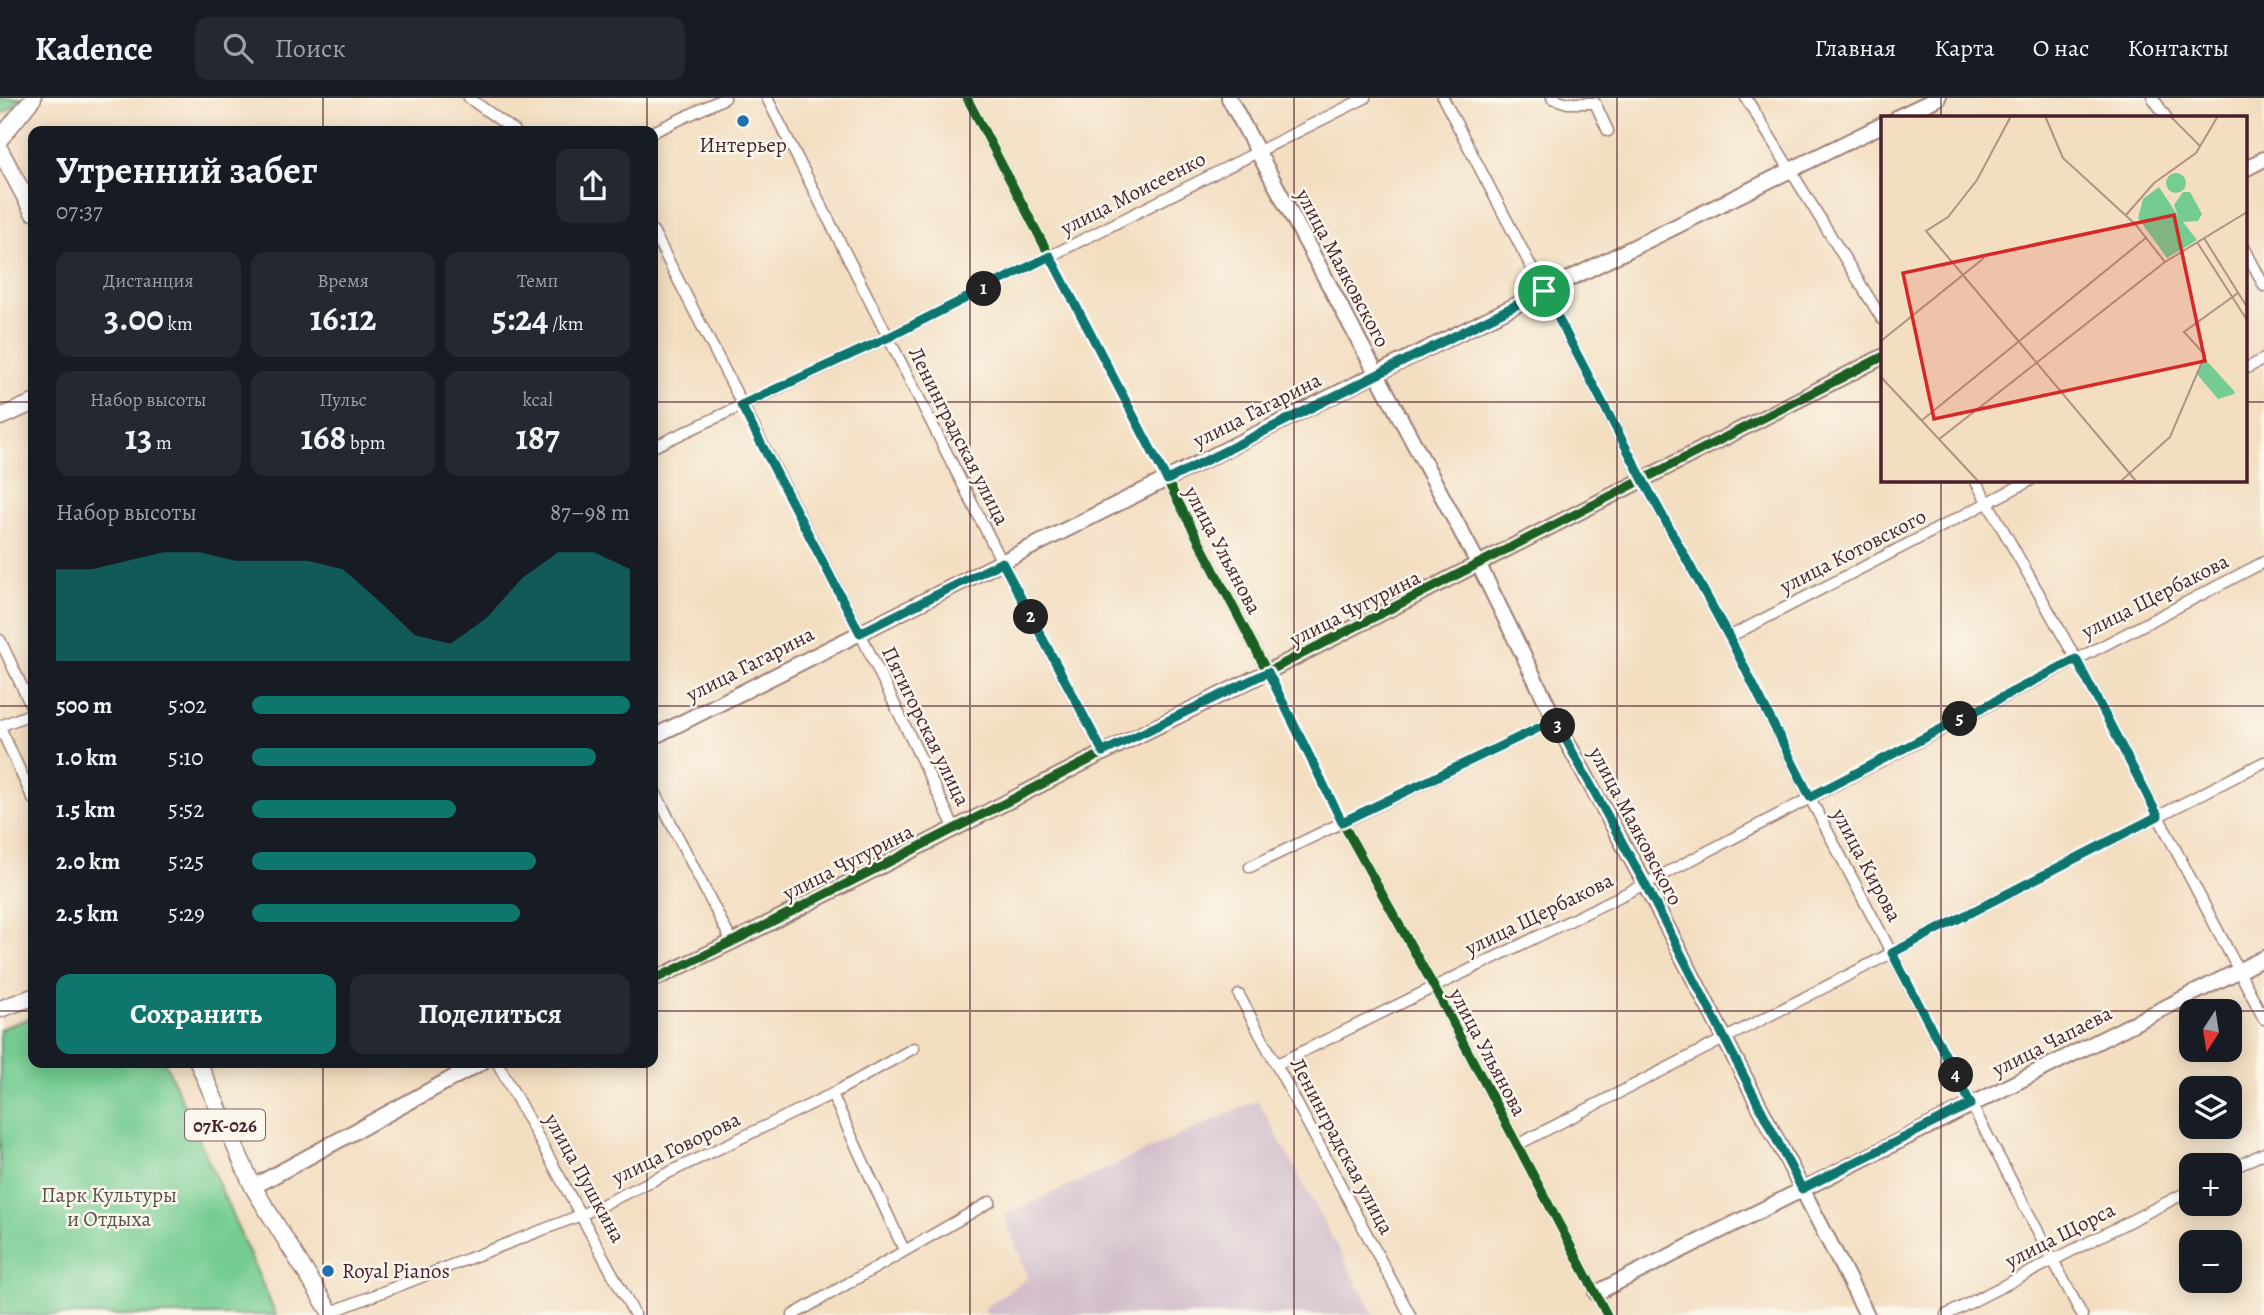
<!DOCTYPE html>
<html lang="ru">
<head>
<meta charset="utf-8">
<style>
  body { margin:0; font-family:Alegreya,serif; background:#242831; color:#f1f3f6; height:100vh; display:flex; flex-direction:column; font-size:26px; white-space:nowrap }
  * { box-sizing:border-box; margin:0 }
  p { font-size:23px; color:#9ea1a6 }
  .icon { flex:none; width:38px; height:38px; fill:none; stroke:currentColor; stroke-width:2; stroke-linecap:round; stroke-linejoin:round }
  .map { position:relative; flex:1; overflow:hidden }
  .sheet { position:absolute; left:28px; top:28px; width:630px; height:942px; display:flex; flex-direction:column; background:#171b24; border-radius:14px; box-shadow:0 4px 18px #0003 }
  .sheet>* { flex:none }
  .needle { width:46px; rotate:192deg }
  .tools { position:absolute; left:2179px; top:901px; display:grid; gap:14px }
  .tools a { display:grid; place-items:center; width:63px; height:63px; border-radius:14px; background:#171b24; box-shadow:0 4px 18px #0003; font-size:35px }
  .pin { position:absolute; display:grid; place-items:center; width:60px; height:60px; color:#fff; margin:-30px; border:4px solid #fff; border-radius:50%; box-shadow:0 2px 7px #0007 }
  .km { position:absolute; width:35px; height:35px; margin:-18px; border-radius:50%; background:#222; color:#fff; font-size:19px; line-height:35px; text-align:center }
  .round { display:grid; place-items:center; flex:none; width:74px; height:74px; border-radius:14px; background:#242831 }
  .headline { display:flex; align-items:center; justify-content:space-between; height:119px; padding:0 28px }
  h1 { font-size:38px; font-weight:600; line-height:52px }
  .metrics { display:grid; grid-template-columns:repeat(3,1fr); gap:10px; height:119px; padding:7px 28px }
  .metrics div { display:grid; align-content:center; border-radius:14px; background:#242831; text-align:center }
  .metrics b { font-size:35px; font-weight:600 }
  .metrics small { font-size:19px; font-weight:400 }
  .metrics p { font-size:19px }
  .chart { height:196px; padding:14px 28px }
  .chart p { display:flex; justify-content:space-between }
  .chart svg { width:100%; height:126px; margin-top:7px; fill:#0f766e; opacity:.7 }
  .cta { display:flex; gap:14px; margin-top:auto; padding:14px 28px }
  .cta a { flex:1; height:80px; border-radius:14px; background:#0f766e; color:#fff; font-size:28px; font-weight:600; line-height:80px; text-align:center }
  .cta a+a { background:#242831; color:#f1f3f6 }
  ul { padding:0 28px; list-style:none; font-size:23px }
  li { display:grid; grid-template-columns:112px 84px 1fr; align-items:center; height:52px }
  li i { height:18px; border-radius:9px; background:#0f766e }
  header { display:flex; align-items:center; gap:42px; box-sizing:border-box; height:98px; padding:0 35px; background:#171b24; border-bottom:2px solid #363941 }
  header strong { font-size:33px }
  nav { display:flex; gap:38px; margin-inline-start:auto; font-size:24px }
  .search { width:490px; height:63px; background:#242831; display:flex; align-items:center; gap:18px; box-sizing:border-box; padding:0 24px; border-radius:14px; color:#9ea1a6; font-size:26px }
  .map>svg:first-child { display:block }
  .industrial { fill:#d1bdcb }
  .green { fill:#74cc92; stroke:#5f765e; stroke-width:2 }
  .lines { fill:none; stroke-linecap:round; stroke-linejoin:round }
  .street-casing { stroke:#9e7e76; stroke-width:13 }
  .secondary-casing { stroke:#9e7e76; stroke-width:18 }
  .primary-casing { stroke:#9e7e76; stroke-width:19 }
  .street { stroke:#fff; stroke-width:10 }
  .secondary { stroke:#fff; stroke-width:14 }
  .primary { stroke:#fff; stroke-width:16 }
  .cycleway-casing { stroke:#fbf7ec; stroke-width:13 }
  .cycleway { stroke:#1b5e20; stroke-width:9 }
  .route-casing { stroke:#fff; stroke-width:14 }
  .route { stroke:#0f766e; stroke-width:9 }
  .grid { fill:none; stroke:#4a1f2b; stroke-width:2; stroke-opacity:0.55 }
  .poi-dot { fill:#1f6fb2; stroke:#fbf7ec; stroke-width:2.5 }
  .labels { text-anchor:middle; stroke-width:5; stroke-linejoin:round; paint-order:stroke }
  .shield { fill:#fbf7ec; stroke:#7f6065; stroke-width:2 }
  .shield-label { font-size:19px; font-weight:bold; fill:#4a1f2b }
  .poi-label { font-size:21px; fill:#4a1f2b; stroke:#fbf7ec }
  .street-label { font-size:21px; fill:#4a1f2b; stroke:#fbf7ec }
  .park-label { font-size:21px; fill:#57534a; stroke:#fbf7ec }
  .inset-road { fill:none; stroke:#af9285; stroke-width:2 }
  .view { fill:#d62828; fill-opacity:0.15; stroke:#d62828; stroke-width:3.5 }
  .inset-edge { fill:none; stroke:#4a1f2b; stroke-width:3.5 }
</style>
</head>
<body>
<header>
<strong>Kadence</strong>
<div class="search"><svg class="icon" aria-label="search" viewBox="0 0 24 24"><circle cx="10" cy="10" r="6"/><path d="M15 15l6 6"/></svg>Поиск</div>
<nav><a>Главная</a><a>Карта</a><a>О нас</a><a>Контакты</a></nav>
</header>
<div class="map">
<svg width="2264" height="1217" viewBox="0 0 2264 1217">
  <rect width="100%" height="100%" fill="#fbf7ec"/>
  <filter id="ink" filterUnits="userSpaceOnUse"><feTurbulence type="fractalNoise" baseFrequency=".0143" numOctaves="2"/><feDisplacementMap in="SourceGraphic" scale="14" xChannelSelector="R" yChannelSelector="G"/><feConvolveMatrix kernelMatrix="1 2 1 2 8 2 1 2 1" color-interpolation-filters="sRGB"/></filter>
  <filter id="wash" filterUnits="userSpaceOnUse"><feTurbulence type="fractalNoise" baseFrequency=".00686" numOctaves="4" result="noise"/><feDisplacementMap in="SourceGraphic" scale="28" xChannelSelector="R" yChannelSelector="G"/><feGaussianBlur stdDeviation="1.57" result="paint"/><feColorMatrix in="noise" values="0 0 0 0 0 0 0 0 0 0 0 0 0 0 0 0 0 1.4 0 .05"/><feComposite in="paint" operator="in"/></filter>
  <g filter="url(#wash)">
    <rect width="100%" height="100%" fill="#f3dec1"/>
    <!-- industrial -->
    <path class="industrial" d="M1258,1002L1374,1217H987L984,1210L1028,1180L1004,1117Z"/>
    <!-- green -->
    <path class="green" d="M0,0H21C14,7 10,14 0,15Z
      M33,919V964H165L276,1217H0V931Z"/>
  </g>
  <g filter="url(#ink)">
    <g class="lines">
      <defs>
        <path id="street" d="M469,0L515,33
          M767,0L1002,464L1103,655
          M967,0L1272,583L1342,724L1434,889L1607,1217
          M1443,0L1639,375L1729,539L1810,700L2082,1217
          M1552,0L1568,5H1595L1608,33
          M1746,0L1882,221
          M2153,0L2166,19
          M653,34L725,0
          M653,133L860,535L954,729
          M2245,151L2264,188
          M2245,271L2264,261
          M653,349L887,240L1365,0
          M1975,382L2076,561L2264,921
          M1729,539L2031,382
          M0,542L33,612
          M0,628L33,615
          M0,629L33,701
          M653,690L732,844
          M1250,769L1555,622
          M1239,897L1410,1217
          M497,964L635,1217
          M1277,966L1645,786L2264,464
          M832,996L904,1152
          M1517,1047L2264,664
          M2230,1072L2264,1055
          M331,1214L581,1117L832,996L914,950
          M793,1217L990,1104
          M1946,1217L2191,1092"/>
        <path id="secondary" d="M1229,0L1479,467L1555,622L1645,786L1867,1217
          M1898,19L1938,0
          M2245,71L2264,61
          M653,639L1376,276L1882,27
          M653,882L732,844L1103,655L1267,574L1882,259
          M253,1089L482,964
          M1596,1195L2264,860"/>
        <path id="primary" d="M0,41L33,0
          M0,52L33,114
          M0,319L33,305
          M0,911L33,899
          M198,964L253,1089L332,1217"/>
      </defs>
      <!-- street casing -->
      <use href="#street" class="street-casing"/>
      <!-- secondary casing -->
      <use href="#secondary" class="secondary-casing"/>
      <!-- primary casing -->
      <use href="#primary" class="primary-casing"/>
      <!-- street -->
      <use href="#street" class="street"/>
      <!-- secondary -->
      <use href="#secondary" class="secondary"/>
      <!-- primary -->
      <use href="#primary" class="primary"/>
      <defs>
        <path id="cycleway" d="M967,0L1272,583L1342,724L1434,889L1607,1217
          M653,882L732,844L1103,655L1267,574L1882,259"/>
      </defs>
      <!-- cycleway casing -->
      <use href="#cycleway" class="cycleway-casing"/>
      <!-- cycleway -->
      <use href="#cycleway" class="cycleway"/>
    </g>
  </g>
  <g class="lines" filter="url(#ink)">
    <defs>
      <path id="route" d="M1050,158L1167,382L1544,193L1643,382L1729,539L1810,699L2076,561L2158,718L1892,855L1971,1006L1802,1091L1645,786L1555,622L1342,724L1268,574L1103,654L1002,464L860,535L741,307L887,240Z"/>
    </defs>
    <!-- route casing -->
    <use href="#route" class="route-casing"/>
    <!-- route -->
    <use href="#route" class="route"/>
  </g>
  <!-- grid -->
  <path class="grid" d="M323,0V33M647,0V33M970,0V1217M1294,0V1217M1617,0V1217M1941,0V19M0,304H33M653,304H1882M2245,304H2264M1941,382V1217M0,608H33M653,608H2264M0,913H33M653,913H2264M323,964V1217M647,964V1217"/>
  <!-- markers -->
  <g class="poi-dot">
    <circle cx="743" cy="23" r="7"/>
    <circle cx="328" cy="1173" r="7"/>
  </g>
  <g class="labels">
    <!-- shield labels -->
    <rect class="shield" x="185" y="1011.5" width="80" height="31" rx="5"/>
    <g class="shield-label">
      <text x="225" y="1034">07К-026</text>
    </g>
    <!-- poi labels -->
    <g class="poi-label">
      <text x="743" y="54">Интерьер</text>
      <text x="342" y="1180" text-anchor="start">Royal Pianos</text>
    </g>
    <!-- street labels -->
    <g class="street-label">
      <text transform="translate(1133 95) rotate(-27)" y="7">улица Моисеенко</text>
      <text transform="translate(1343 170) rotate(62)" y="7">улица Маяковского</text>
      <text transform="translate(1257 312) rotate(-27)" y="7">улица Гагарина</text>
      <text transform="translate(959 338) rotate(63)" y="7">Ленинградская улица</text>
      <text transform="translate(1223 452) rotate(62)" y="7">улица Ульянова</text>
      <text transform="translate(1853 453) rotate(-27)" y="7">улица Котовского</text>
      <text transform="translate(2155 498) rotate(-27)" y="7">улица Щербакова</text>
      <text transform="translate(1355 510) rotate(-27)" y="7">улица Чугурина</text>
      <text transform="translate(750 566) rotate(-27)" y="7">улица Гагарина</text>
      <text transform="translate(926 628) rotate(64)" y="7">Пятигорская улица</text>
      <text transform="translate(1636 728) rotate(62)" y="7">улица Маяковского</text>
      <text transform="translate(848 764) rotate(-27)" y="7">улица Чугурина</text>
      <text transform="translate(1867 767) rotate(62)" y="7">улица Кирова</text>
      <text transform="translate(1539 816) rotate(-26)" y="7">улица Щербакова</text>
      <text transform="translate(2052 943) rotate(-27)" y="7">улица Чапаева</text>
      <text transform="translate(1488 954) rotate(62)" y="7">улица Ульянова</text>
      <text transform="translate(1342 1048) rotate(62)" y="7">Ленинградская улица</text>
      <text transform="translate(676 1050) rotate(-26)" y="7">улица Говорова</text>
      <text transform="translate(585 1080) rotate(61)" y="7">улица Пушкина</text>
      <text transform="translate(2060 1137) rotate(-27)" y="7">улица Щорса</text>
    </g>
    <!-- park labels -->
    <g class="park-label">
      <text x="109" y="1104">Парк Культуры<tspan x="109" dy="24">и Отдыха</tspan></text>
    </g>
  </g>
  <!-- overview -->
  <g transform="translate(1881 18)">
    <rect width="366" height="366" fill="#f3dec1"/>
    <path d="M285 67a10 10 0 1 1 20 0a10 10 0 1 1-20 0ZM278,71L297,100L293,89L302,76H309L321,98L317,105L302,106L316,124L286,142L257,102L262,83ZM324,243L354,276L353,278L337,283L315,257Z" fill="#74cc92"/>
    <path class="inset-road" d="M130,0L96,64L67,101L45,115L255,365M164,0L182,42L254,108L284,146L366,96M289,0L319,30M245,99L273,67L315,37L337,0M323,122L366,191M316,126L366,204M0,225L103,142M0,261L97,365M40,305L266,121M57,324L284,146M240,365L289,321L324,239L303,216L357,177"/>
    <path class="view" d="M293,99L324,245L53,303L22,157Z"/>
    <rect width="366" height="366" class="inset-edge"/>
  </g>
</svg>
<div class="tools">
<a><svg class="needle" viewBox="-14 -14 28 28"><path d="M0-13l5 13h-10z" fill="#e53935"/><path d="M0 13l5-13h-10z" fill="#9ea1a6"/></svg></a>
<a><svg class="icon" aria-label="layers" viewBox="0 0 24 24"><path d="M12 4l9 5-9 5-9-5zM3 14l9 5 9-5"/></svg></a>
<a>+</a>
<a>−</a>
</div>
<div class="pin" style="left:1544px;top:193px;background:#1e9e55"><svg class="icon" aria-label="arrive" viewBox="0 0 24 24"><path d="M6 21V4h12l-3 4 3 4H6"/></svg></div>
<b class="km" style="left:984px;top:191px">1</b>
<b class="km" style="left:1031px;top:519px">2</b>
<b class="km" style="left:1558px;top:628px">3</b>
<b class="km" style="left:1956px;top:977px">4</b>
<b class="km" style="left:1960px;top:621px">5</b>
<section class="sheet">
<div class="headline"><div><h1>Утренний забег</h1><p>07:37</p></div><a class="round"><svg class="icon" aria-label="share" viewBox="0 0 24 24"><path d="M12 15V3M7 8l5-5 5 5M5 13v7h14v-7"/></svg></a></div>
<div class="metrics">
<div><p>Дистанция</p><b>3.00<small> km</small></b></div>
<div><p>Время</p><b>16:12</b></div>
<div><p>Темп</p><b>5:24<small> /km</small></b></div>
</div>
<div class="metrics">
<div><p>Набор высоты</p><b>13<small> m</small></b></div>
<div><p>Пульс</p><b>168<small> bpm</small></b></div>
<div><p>kcal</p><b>187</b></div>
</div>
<div class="chart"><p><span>Набор высоты</span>87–98 m</p>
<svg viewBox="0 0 160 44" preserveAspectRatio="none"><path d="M0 44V12L10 12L20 9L30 6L40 6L50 9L60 9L70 9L80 12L90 23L100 35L110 38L120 29L130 15L140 6L150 6L160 12V44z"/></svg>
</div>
<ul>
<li><b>500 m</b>5:02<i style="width:100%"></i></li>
<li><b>1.0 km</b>5:10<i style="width:91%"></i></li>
<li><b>1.5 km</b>5:52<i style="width:54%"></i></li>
<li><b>2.0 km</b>5:25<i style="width:75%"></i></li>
<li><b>2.5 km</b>5:29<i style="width:71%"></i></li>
</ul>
<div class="cta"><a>Сохранить</a><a>Поделиться</a></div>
</section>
</div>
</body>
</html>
